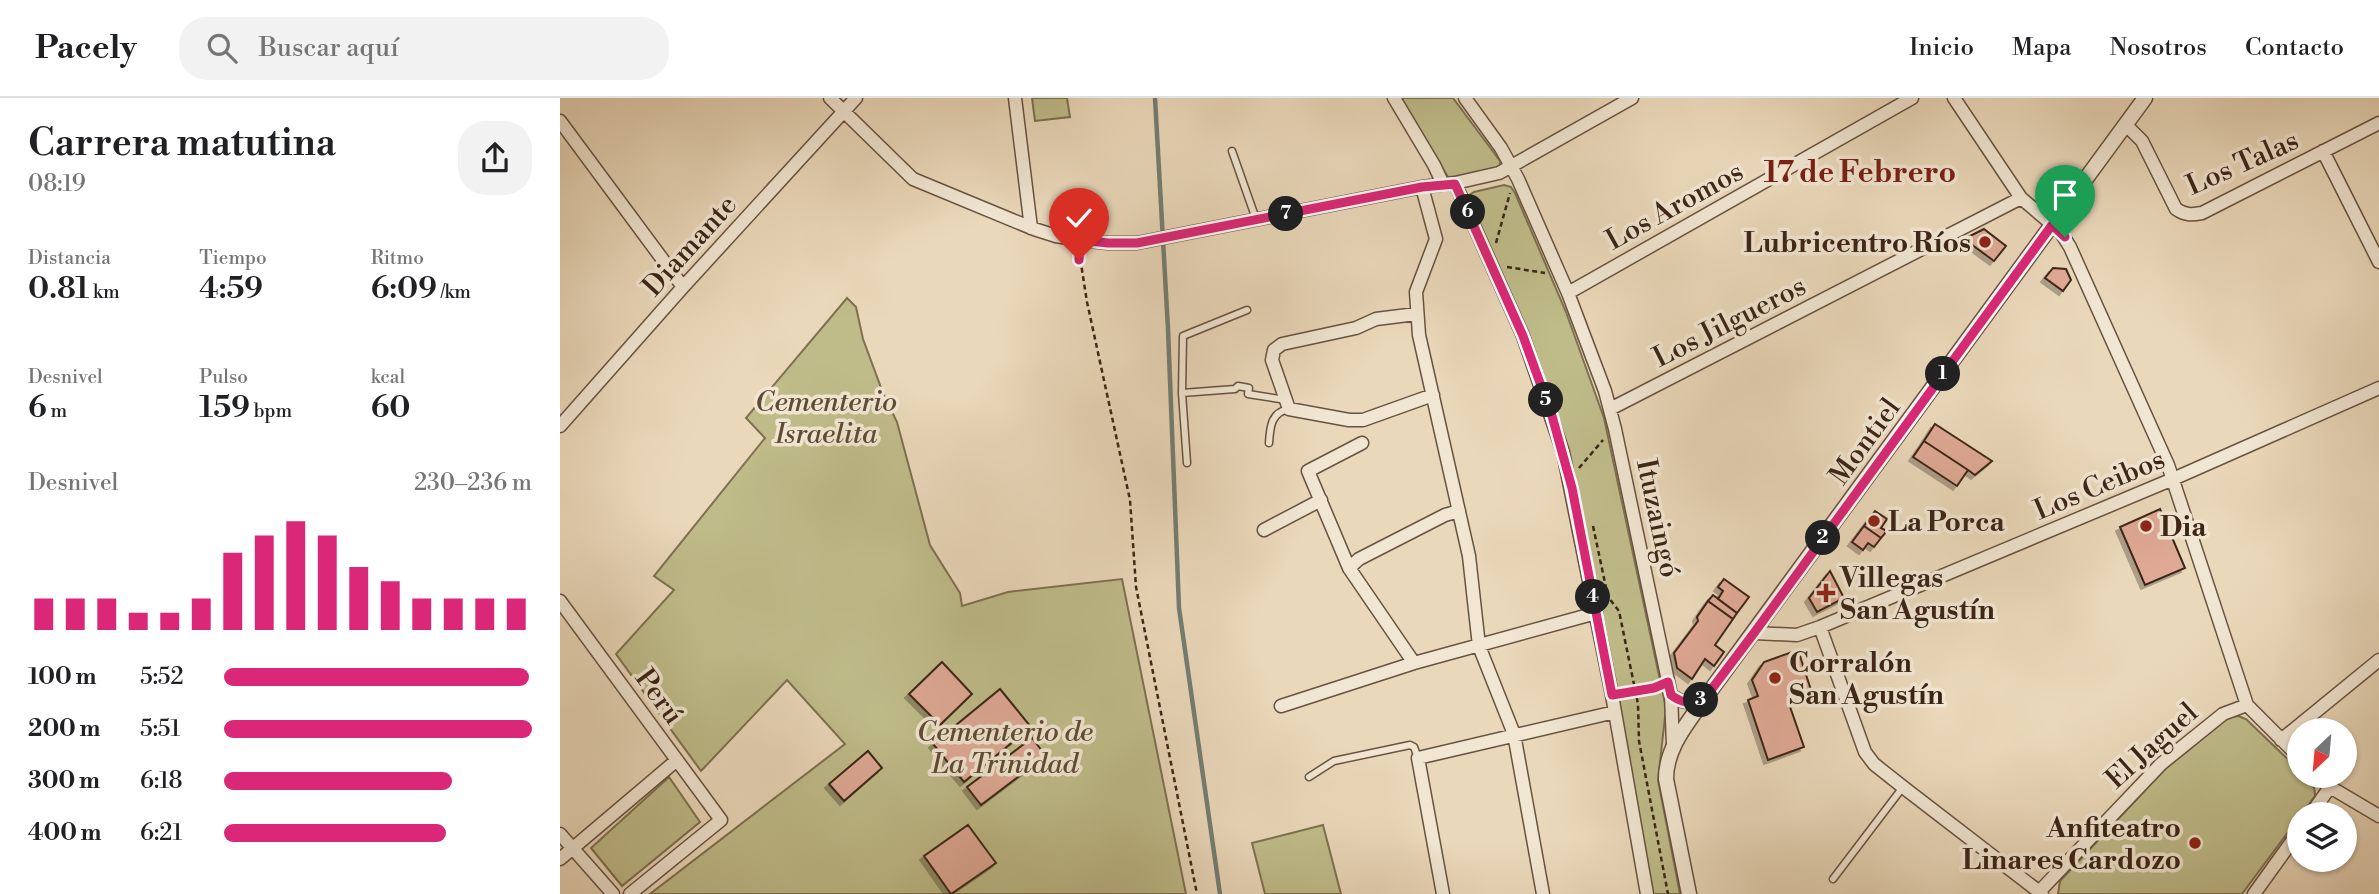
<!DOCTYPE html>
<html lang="es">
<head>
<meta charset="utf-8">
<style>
  body { margin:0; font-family:"Libre Bodoni",serif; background:#f2f2f2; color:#202124; height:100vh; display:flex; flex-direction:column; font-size:26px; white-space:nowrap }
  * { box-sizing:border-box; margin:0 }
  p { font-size:23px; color:#757577 }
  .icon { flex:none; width:38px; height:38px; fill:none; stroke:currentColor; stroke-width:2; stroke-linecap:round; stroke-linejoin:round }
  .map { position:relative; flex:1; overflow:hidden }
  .sheet { display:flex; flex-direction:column; background:#fff; width:560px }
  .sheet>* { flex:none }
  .needle { width:46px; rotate:206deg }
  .controls { position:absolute; left:1727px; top:620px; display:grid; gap:14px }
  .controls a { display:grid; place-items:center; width:70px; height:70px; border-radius:50%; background:#fff; box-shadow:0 2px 5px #0004; font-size:35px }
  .pin { position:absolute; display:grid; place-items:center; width:60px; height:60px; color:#fff; margin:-72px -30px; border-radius:50% 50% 50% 0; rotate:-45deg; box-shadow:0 0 7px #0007 }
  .pin .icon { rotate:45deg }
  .km { position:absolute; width:35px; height:35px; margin:-18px; border-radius:50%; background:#222; color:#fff; font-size:19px; line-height:35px; text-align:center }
  .round { display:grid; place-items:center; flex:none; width:74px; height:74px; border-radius:28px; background:#f2f2f2 }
  .headline { display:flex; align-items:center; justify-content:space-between; height:119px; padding:0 28px }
  h1 { font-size:38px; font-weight:600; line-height:52px }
  .metrics { display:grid; grid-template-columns:repeat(3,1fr); gap:10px; height:119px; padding:7px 28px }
  .metrics div { display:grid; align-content:center }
  .metrics b { font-size:30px; font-weight:600 }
  .metrics small { font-size:19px; font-weight:400 }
  .metrics p { font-size:19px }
  .chart { height:196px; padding:14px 28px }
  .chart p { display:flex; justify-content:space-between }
  .chart svg { width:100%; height:126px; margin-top:7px; stroke:#db2777; stroke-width:6 }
  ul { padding:0 28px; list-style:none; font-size:23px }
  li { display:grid; grid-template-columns:112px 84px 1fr; align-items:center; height:52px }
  li i { height:18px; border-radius:9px; background:#db2777 }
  header { display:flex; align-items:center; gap:42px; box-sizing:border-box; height:98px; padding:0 35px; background:#fff; border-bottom:2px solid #e0e0e0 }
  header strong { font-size:33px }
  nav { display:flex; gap:38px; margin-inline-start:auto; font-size:24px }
  .search { width:490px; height:63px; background:#f2f2f2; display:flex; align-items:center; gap:18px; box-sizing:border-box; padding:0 24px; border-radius:28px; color:#757577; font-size:26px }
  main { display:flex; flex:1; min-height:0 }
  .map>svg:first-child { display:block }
  .green { fill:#bfbc8a; stroke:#7e7050; stroke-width:2 }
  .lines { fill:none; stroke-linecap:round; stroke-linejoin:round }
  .stream { stroke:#737e73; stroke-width:4.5 }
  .building { fill:#dfa995; stroke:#3c2517; stroke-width:2; filter:url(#shadow) }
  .service-casing { stroke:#685240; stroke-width:9 }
  .minor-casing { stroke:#685240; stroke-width:15 }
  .tertiary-casing { stroke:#685240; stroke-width:17 }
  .path { stroke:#3c2517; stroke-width:2.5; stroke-dasharray:5 3.5; stroke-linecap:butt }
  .service { stroke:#f1e6d2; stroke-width:6 }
  .minor { stroke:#f1e6d2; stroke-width:12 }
  .tertiary { stroke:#f1e6d2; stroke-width:14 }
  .route-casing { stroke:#fff; stroke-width:14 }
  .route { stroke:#db2777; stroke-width:9 }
  .poi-dot { fill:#8f2418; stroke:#f1e6d2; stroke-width:2.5 }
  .labels { text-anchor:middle; stroke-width:7; stroke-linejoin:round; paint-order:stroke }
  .street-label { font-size:28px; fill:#3c2517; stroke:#f1e6d2 }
  .poi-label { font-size:28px; font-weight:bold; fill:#3c2517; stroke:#f1e6d2; text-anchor:start }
  .park-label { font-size:28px; font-style:italic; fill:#5d4b34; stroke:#f1e6d2 }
  .neighbourhood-label { font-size:30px; font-weight:bold; fill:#7a1f14; stroke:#f1e6d2 }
</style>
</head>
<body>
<header>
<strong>Pacely</strong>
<div class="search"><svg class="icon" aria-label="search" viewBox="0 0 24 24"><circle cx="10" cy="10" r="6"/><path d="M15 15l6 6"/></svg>Buscar aquí</div>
<nav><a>Inicio</a><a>Mapa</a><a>Nosotros</a><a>Contacto</a></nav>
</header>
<main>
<section class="sheet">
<div class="headline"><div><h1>Carrera matutina</h1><p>08:19</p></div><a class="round"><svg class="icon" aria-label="share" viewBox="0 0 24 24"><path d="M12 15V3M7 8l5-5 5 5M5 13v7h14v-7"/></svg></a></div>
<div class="metrics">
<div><p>Distancia</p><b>0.81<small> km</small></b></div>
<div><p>Tiempo</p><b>4:59</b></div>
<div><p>Ritmo</p><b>6:09<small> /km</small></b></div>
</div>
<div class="metrics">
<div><p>Desnivel</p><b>6<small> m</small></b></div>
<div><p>Pulso</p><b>159<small> bpm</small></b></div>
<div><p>kcal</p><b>60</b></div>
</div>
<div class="chart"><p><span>Desnivel</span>230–236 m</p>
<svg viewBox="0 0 160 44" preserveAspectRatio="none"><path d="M5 44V33M15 44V33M25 44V33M35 44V38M45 44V38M55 44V33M65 44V17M75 44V11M85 44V6M95 44V11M105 44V22M115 44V27M125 44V33M135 44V33M145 44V33M155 44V33"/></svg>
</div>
<ul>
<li><b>100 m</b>5:52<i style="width:99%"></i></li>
<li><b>200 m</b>5:51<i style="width:100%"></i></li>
<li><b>300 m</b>6:18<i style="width:74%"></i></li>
<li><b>400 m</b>6:21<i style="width:72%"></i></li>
</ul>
</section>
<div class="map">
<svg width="1819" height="796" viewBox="0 0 1819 796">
  <defs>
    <filter id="shadow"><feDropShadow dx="-4" dy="4" stdDeviation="0" flood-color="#0004"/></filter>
  </defs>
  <rect width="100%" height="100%" fill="#ead8ba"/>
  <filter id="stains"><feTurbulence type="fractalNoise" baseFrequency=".00286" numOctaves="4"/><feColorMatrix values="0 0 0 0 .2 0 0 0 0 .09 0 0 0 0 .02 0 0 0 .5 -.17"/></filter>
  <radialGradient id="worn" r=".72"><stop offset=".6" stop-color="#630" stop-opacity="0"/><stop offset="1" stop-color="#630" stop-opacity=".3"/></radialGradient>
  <!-- green -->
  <path class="green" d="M472,0H507L510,19L475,23Z
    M839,0H893L940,63V69L892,81L888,79Z
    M944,87L951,89L955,95L1006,214L1044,320L1106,610L1098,682L1120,796H1093L1014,378L999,324L981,270L909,102L908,98L914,94Z
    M287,200L296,209L303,241L323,295L337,324L370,447L400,495L402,508L448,494L562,481L626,796H90L285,646L227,582L141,673L56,556L114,492L94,478L205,340L186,320Z
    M1678,618L1686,621L1739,672L1740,677H1745C1752,684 1755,688 1755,698L1682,796H1498L1500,783L1605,671L1669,619Z
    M109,679L140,724L62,788L31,750Z
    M763,727L781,796H705L692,745Z"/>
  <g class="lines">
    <!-- stream -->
    <path class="stream" d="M595,0L608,231L619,510L660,796"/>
  </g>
  <!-- building -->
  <path class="building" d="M1424,131L1446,148L1434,163L1404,141Z
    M1493,170L1506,171L1511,182L1503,193L1485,180Z
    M1375,326L1432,363L1415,377L1408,372L1364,343Z
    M1364,343L1408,372L1397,388L1353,359Z
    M1600,411L1625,470L1585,487L1560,429Z
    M1315,413L1327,421L1321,430L1327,433L1321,440L1304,428Z
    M1304,428L1321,440L1314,449L1308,445L1303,452L1292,444Z
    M1270,473L1284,500L1257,514L1249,500Z
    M1164,481L1189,499L1177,515L1158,501L1163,493L1158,489Z
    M1153,497L1177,515L1173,521L1148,503Z
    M1148,503L1173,521L1155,547L1164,554L1154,568L1145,561L1132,581L1117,570L1114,555L1138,523L1137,519Z
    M1238,552L1252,595L1228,603L1244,649L1208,662L1188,602L1198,598L1192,582L1204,564Z
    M382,564L412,596L380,627L349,596Z
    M440,591L471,629L404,684L373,646Z
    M472,640L486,658L421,707L407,689Z
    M308,653L322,670L284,703L269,686Z
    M408,727L436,765L391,796L364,758Z"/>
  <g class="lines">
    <defs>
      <path id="service" d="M672,53L696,121
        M622,295L675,291L678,288L689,290L688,296L726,302
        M709,345C710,329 711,314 729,311
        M627,365L622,295L623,238L687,212
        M749,679L774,663L850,647L854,649L858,660
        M1273,781L1343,689"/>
      <path id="minor" d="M270,0L353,81L474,131L496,138L520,142L548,145H577L862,89L895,85L939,75L1072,0
        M455,0L471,130
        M834,0L874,67L883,86
        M905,0L941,50L958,81L1008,195L1045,293L1055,331L1111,597L1113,647
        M1394,0L1461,100L1500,133L1510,149L1608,367L1687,607L1740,660
        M0,23L123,189
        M1566,27L1582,43L1616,111C1625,117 1631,117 1642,115L1819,25
        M1763,53L1819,164
        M895,85L963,238L1003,354L1052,597L1087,796
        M862,89L876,141L856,194L859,237L909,458L919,548L954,636L983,796
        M1008,195L1352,0
        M856,216L816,221L796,230L722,246L714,252L712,262L729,311L789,322H803L873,297
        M1050,311L1461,100
        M0,328L123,189L296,0
        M802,345L748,373L789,470L854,565
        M704,432L761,402
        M789,470L799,461L885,417L899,413
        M0,503L161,722L70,796
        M1260,529L1305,654L1314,666L1343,689L1482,796
        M1194,535L1237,537L1260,529L1613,381L1819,290
        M1111,597C1123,606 1132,606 1145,600
        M721,608L854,565L1036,515
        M1721,642L1819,562
        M1758,677L1770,689L1819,718
        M1751,716L1770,689
        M0,736L53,796
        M0,761L117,662
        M883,796L858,660L1055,614
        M1477,796L1601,666L1663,616L1687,607
        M1694,796L1740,732"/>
      <path id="tertiary" d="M1129,796L1106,681C1106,649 1128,625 1145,600L1585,0"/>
    </defs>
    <!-- service casing -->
    <use href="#service" class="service-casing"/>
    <!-- minor casing -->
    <use href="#minor" class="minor-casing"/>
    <!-- tertiary casing -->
    <use href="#tertiary" class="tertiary-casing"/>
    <!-- path -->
    <path class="path" d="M936,145L950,95
      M519,153L527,204L570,402L576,489L637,796
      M947,169L985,175
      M1019,370L1043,342
      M1033,428L1048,499L1059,513L1078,606L1079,643L1108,796
      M1064,595L1096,589"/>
    <!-- service -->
    <use href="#service" class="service"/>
    <!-- minor -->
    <use href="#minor" class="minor"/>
    <!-- tertiary -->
    <use href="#tertiary" class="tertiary"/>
  </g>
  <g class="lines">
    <defs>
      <path id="route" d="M519,162L520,142L548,145H577L862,89L895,86L963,238L992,318L1012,390L1052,597L1094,590L1108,584L1111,597C1123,606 1132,606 1145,600L1194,535L1492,127L1505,139"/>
    </defs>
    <!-- route casing -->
    <use href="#route" class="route-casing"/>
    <!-- route -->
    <use href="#route" class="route"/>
  </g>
  <!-- markers -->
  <g class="poi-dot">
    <circle cx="1425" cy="144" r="7"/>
    <circle cx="1314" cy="423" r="7"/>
    <circle cx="1586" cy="428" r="7"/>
    <path d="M1262.5 484.5h7v7h7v7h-7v7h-7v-7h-7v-7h7z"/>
    <circle cx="1215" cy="580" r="7"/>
    <circle cx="1635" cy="745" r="7"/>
  </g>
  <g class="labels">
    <!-- street labels -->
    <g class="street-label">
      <text transform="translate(1682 64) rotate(-24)" y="10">Los Talas</text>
      <text transform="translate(1114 107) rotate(-29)" y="10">Los Aromos</text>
      <text transform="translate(129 147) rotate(-48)" y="10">Diamante</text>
      <text transform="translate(1169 223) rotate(-27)" y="10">Los Jilgueros</text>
      <text transform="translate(1304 343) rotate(-54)" y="10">Montiel</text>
      <text transform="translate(1539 386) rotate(-23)" y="10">Los Ceibos</text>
      <text transform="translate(1099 420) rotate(78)" y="10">Ituzaingó</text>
      <text transform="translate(100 598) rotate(54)" y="10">Perú</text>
      <text transform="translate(1591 647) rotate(-42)" y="10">El Jaguel</text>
    </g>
    <!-- poi labels -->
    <g class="poi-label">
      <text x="1411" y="154" text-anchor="end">Lubricentro Ríos</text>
      <text x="1328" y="433">La Porca</text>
      <text x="1600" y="438">Dia</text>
      <text x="1280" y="489">Villegas<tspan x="1280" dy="32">San Agustín</tspan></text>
      <text x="1229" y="574">Corralón<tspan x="1229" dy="32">San Agustín</tspan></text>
      <text x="1621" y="739" text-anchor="end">Anfiteatro<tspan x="1621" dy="32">Linares Cardozo</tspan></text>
    </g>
    <!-- park labels -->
    <g class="park-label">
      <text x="266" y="313">Cementerio<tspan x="266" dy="32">Israelita</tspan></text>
      <text x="445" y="643">Cementerio de<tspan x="445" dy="32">La Trinidad</tspan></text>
    </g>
    <!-- neighbourhood labels -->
    <g class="neighbourhood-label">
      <text x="1300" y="84">17 de Febrero</text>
    </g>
  </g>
  <rect width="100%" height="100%" filter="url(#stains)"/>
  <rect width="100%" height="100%" fill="url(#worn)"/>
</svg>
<div class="controls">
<a><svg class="needle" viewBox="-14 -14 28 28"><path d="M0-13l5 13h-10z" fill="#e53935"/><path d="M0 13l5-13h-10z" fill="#757577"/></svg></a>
<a><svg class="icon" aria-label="layers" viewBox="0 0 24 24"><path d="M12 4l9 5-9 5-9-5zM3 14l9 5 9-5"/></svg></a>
</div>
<div class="pin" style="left:1505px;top:139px;background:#1e9e55"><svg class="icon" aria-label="arrive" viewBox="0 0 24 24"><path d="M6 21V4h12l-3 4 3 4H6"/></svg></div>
<div class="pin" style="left:519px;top:162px;background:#d93025"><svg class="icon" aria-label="check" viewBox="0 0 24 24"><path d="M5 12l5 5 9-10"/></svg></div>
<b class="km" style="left:1383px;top:276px">1</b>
<b class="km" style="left:1263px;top:440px">2</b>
<b class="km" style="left:1141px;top:602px">3</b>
<b class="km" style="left:1033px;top:499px">4</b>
<b class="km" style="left:986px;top:302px">5</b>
<b class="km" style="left:908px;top:114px">6</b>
<b class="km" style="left:726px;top:116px">7</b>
</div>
</main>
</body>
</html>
